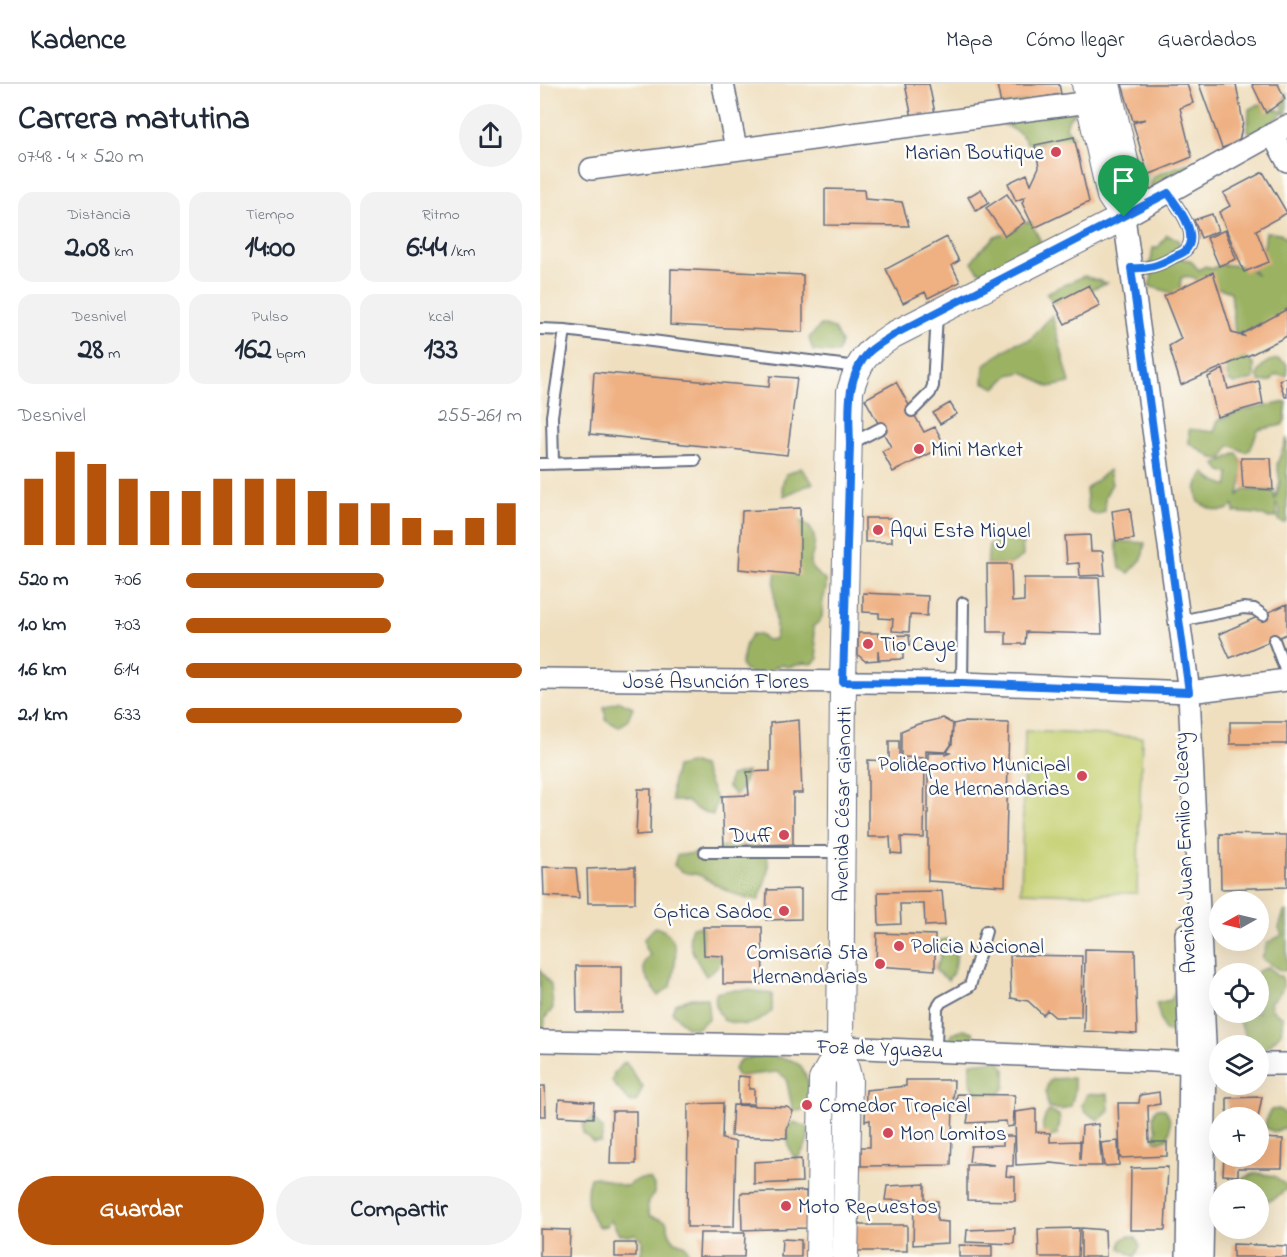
<!DOCTYPE html>
<html lang="es">
<head>
<meta charset="utf-8">
<style>
  body { margin:0; font-family:"Indie Flower",sans-serif; background:#f2f2f3; color:#1f2937; height:100vh; display:flex; flex-direction:column; font-size:22px; white-space:nowrap }
  * { box-sizing:border-box; margin:0 }
  p { font-size:20px; color:#747a83 }
  .icon { flex:none; width:33px; height:33px; fill:none; stroke:currentColor; stroke-width:2; stroke-linecap:round; stroke-linejoin:round }
  .map { position:relative; flex:1; overflow:hidden }
  .sheet { display:flex; flex-direction:column; background:#fff; width:540px }
  .sheet>* { flex:none }
  .needle { width:39px; rotate:262deg }
  .buttons { position:absolute; left:669px; top:807px; display:grid; gap:12px }
  .buttons a { display:grid; place-items:center; width:60px; height:60px; border-radius:50%; background:#fff; box-shadow:0 6px 24px #0002; font-size:30px }
  .pin { position:absolute; display:grid; place-items:center; width:51px; height:51px; color:#fff; margin:-62px -26px; border-radius:50% 50% 50% 0; rotate:-45deg; box-shadow:0 0 6px #0007 }
  .pin .icon { rotate:45deg }
  .round { display:grid; place-items:center; flex:none; width:63px; height:63px; border-radius:32px; background:#f2f2f3 }
  .head { display:flex; align-items:center; justify-content:space-between; height:102px; padding:0 18px }
  h1 { font-size:33px; font-weight:700; line-height:45px }
  .metrics { display:grid; grid-template-columns:repeat(3,1fr); gap:9px; height:102px; padding:6px 18px }
  .metrics div { display:grid; align-content:center; border-radius:15px; background:#f2f2f3; text-align:center }
  .metrics b { font-size:30px; font-weight:700 }
  .metrics small { font-size:16px; font-weight:400 }
  .metrics p { font-size:16px }
  .chart { height:168px; padding:12px 18px }
  .chart p { display:flex; justify-content:space-between }
  .chart svg { width:100%; height:108px; margin-top:6px; stroke:#b45309; stroke-width:6 }
  .cta { display:flex; gap:12px; margin-top:auto; padding:12px 18px }
  .cta a { flex:1; height:69px; border-radius:36px; background:#b45309; color:#fff; font-size:24px; font-weight:700; line-height:69px; text-align:center }
  .cta a+a { background:#f2f2f3; color:#1f2937 }
  ul { padding:0 18px; list-style:none; font-size:20px }
  li { display:grid; grid-template-columns:96px 72px 1fr; align-items:center; height:45px }
  li i { height:15px; border-radius:8px; background:#b45309 }
  header { display:flex; align-items:center; gap:36px; box-sizing:border-box; height:84px; padding:0 30px; background:#fff; border-bottom:2px solid #e0e1e3 }
  header strong { font-size:28px }
  nav { display:flex; gap:33px; margin-inline-start:auto; font-size:21px }
  main { display:flex; flex:1; min-height:0 }
  .map>svg:first-child { display:block }
  .green { fill:#c4d072; stroke:#708068; stroke-width:1.5 }
  .forest { fill:#9bb264; stroke:#5b7061; stroke-width:1.5 }
  .building { fill:#efb082 }
  .lines { fill:none; stroke-linecap:round; stroke-linejoin:round }
  .service-casing { stroke:#656d80; stroke-width:14 }
  .minor-casing { stroke:#656d80; stroke-width:24 }
  .tertiary-casing { stroke:#656d80; stroke-width:28 }
  .service { stroke:#fff; stroke-width:10 }
  .minor { stroke:#fff; stroke-width:21 }
  .tertiary { stroke:#fff; stroke-width:26 }
  .route-casing { stroke:#fff; stroke-width:12 }
  .route { stroke:#1a73e8; stroke-width:8 }
  .poi-dot { fill:#d1495b; stroke:#fdfcf7; stroke-width:2 }
  .labels { text-anchor:middle; stroke-width:5; stroke-linejoin:round; paint-order:stroke }
  .poi-label { font-size:21px; fill:#1b2f5e; stroke:#fdfcf7; text-anchor:start }
  .street-label { font-size:21px; fill:#1b2f5e; stroke:#fdfcf7 }
</style>
</head>
<body>
<header>
<strong>Kadence</strong>
<nav><a>Mapa</a><a>Cómo llegar</a><a>Guardados</a></nav>
</header>
<main>
<section class="sheet">
<div class="head"><div><h1>Carrera matutina</h1><p>07:48 · 4 × 520 m</p></div><a class="round"><svg class="icon" aria-label="share" viewBox="0 0 24 24"><path d="M12 15V3M7 8l5-5 5 5M5 13v7h14v-7"/></svg></a></div>
<div class="metrics">
<div><p>Distancia</p><b>2.08<small> km</small></b></div>
<div><p>Tiempo</p><b>14:00</b></div>
<div><p>Ritmo</p><b>6:44<small> /km</small></b></div>
</div>
<div class="metrics">
<div><p>Desnivel</p><b>28<small> m</small></b></div>
<div><p>Pulso</p><b>162<small> bpm</small></b></div>
<div><p>kcal</p><b>133</b></div>
</div>
<div class="chart"><p><span>Desnivel</span>255–261 m</p>
<svg viewBox="0 0 160 44" preserveAspectRatio="none"><path d="M5 44V17M15 44V6M25 44V11M35 44V17M45 44V22M55 44V22M65 44V17M75 44V17M85 44V17M95 44V22M105 44V27M115 44V27M125 44V33M135 44V38M145 44V33M155 44V27"/></svg>
</div>
<ul>
<li><b>520 m</b>7:06<i style="width:59%"></i></li>
<li><b>1.0 km</b>7:03<i style="width:61%"></i></li>
<li><b>1.6 km</b>6:14<i style="width:100%"></i></li>
<li><b>2.1 km</b>6:33<i style="width:82%"></i></li>
</ul>
<div class="cta"><a>Guardar</a><a>Compartir</a></div>
</section>
<div class="map">
<svg width="747" height="1173" viewBox="0 0 747 1173">
  <rect width="100%" height="100%" fill="#fdfcf7"/>
  <filter id="ink" filterUnits="userSpaceOnUse"><feTurbulence type="fractalNoise" baseFrequency=".0167" numOctaves="2"/><feDisplacementMap in="SourceGraphic" scale="12" xChannelSelector="R" yChannelSelector="G"/><feConvolveMatrix kernelMatrix="1 2 1 2 8 2 1 2 1" color-interpolation-filters="sRGB"/></filter>
  <filter id="wash" filterUnits="userSpaceOnUse"><feTurbulence type="fractalNoise" baseFrequency=".008" numOctaves="4" result="noise"/><feDisplacementMap in="SourceGraphic" scale="24" xChannelSelector="R" yChannelSelector="G"/><feGaussianBlur stdDeviation="1.35" result="paint"/><feColorMatrix in="noise" values="0 0 0 0 0 0 0 0 0 0 0 0 0 0 0 0 0 1.4 0 .05"/><feComposite in="paint" operator="in"/></filter>
  <g filter="url(#wash)">
    <rect width="100%" height="100%" fill="#efdfbf"/>
    <!-- green -->
    <path class="green" d="M485,647L602,653L597,809L540,810L481,808Z"/>
    <!-- forest -->
    <path class="forest" d="M747,9V35L744,28L717,52L708,47L709,25L719,20L744,28L742,20Z
      M521,10L532,14L537,27L529,34L526,43L534,53L521,58L488,60L480,49L463,40L461,21Z
      M648,79L653,91L620,109L611,102L613,92Z
      M485,138H491L501,158L492,166L454,193L439,187L432,179L436,171L455,152L473,147Z
      M726,148L740,149L747,156V228L716,251L695,249L691,208L679,204L668,205C659,198 654,189 641,194L640,206L632,209L609,202L612,192L606,185L611,177L613,164H618L627,151L638,156L644,171L641,175L650,176L659,186L665,182L672,185C679,179 696,181 705,183C709,184 714,189 717,191L713,186L715,171C728,162 723,162 726,148Z
      M544,192L567,199L514,219L506,209Z
      M512,231L530,299L509,303L483,288L469,291L456,304L443,298L444,281L476,259L490,256Z
      M281,241L294,245L301,258L298,269L273,267L269,254Z
      M697,273H705L714,281V295L695,300L689,297L686,285L687,279Z
      M738,275L747,280V292L735,291L731,297L721,298L717,292C721,281 726,277 738,275Z
      M747,318L745,336L742,341L718,346L710,366L705,368L690,361L682,375L673,374L649,359V345L674,348L678,336L701,327Z
      M747,354V437L744,439L739,437L740,425L736,420L737,433L729,434L717,430L694,428L693,421C684,432 668,425 659,418C654,406 656,397 665,389L672,396L688,402L689,389L681,387L675,380L697,369C706,380 702,400 698,412L704,406L733,407L735,416L740,398L737,380Z
      M261,384L273,399L244,412L242,401L246,390Z
      M569,386L572,400L565,413V427L557,431L548,426L546,405Z
      M260,436C279,446 276,461 270,478L273,486L286,497C287,505 285,509 283,516C281,529 286,535 273,542L278,575L272,580L264,579L248,583L241,580L220,593L205,587L201,581C205,569 203,560 212,550L220,551L227,556L235,555C238,536 232,514 235,493C237,474 251,454 260,436Z
      M465,453L482,455L483,472L471,480H447L449,461Z
      M576,457L605,459L602,475L589,489L580,484Z
      M79,617L93,623L87,637L79,643L66,636L64,623Z
      M153,679L162,682L177,717L173,731L156,725L147,717H132V701L136,683Z
      M207,688L202,705L195,711L188,703L190,692Z
      M218,760C237,775 225,797 219,816C198,815 180,803 163,793C153,786 148,795 134,781L137,771L157,769L171,772L184,762Z
      M747,827V886L741,887L722,875L727,859L742,851L739,844L744,828Z
      M115,843C143,850 136,880 131,902L118,912C112,898 94,885 110,871L105,864L104,855Z
      M152,843H163L164,871L183,872L178,882L166,892C158,878 144,860 152,843Z
      M407,855L415,859C418,873 417,885 408,896L395,886L401,872L395,858Z
      M729,883L737,892H741C747,904 739,912 730,918L732,926L743,933L741,949L727,964H719L718,962L712,961C706,955 703,944 698,936L700,929L718,928L717,889L718,887Z
      M0,886L11,901L13,924L5,934L4,946L0,949Z
      M638,902L650,951L624,947L616,919L631,916Z
      M191,906H208L232,910V927C213,943 206,943 183,936C177,927 174,920 176,909Z
      M152,914H167L169,934L157,944L147,943L132,928L135,920Z
      M423,946L433,948L435,959L408,971L407,957L414,949Z
      M229,971L251,976L261,982L281,1025L253,1027L246,994L237,988L198,992L194,985L201,975Z
      M458,976L465,984V1003L457,1013H441C428,1001 429,996 431,979Z
      M85,978C93,986 94,995 103,1002L97,1017L91,1019L72,998L74,989Z
      M533,994L535,1006L531,1022L521,1026L508,1023C506,1012 504,1004 511,995Z
      M547,1010H568L569,1027L559,1036L545,1028L542,1021Z
      M617,1024L625,1025C631,1033 632,1046 627,1055L616,1058L614,1054L617,1046C613,1038 611,1031 617,1024Z
      M739,1025L747,1031V1043L734,1048L725,1043L727,1032L731,1026Z
      M509,1027L519,1031L520,1038L517,1051L505,1055C502,1044 501,1036 509,1027Z
      M53,1034L63,1046L61,1058H53L43,1049V1041Z
      M253,1038L268,1043C270,1056 265,1065 256,1076C248,1066 248,1057 247,1045Z
      M716,1089L734,1092L747,1102V1105L733,1115L719,1120L718,1106L694,1105L692,1099Z
      M56,1093C67,1096 77,1101 87,1102C95,1095 100,1094 110,1095L114,1102V1110C107,1118 106,1123 110,1132L126,1137C130,1150 129,1157 144,1160L148,1166L149,1173H100L102,1164V1156L95,1150L88,1152L79,1150L71,1136L67,1142L59,1143C47,1128 44,1111 50,1094Z
      M588,1152L596,1154L600,1162L595,1173L580,1164L581,1157Z"/>
    <g id="blocks">
      <!-- building -->
      <path class="building" d="M365,0H389L395,29L372,34Z
        M457,0H519L521,10L461,21Z
        M582,0H647L653,19L640,24L652,73L608,91L593,39L606,35L593,37Z
        M659,0H696L703,38L699,58L682,64Z
        M712,0H738L745,15L726,29Z
        M534,53L549,118L494,144L482,119L485,113L476,117L468,99L487,90L491,100L499,83L495,61Z
        M723,88L747,129L716,146L729,178L704,188L679,128L690,122L683,109Z
        M285,105L324,106L325,115L362,118L369,142L285,141Z
        M441,105L449,119L436,127L428,113Z
        M467,110L485,138L465,152L446,124Z
        M672,130L678,147L661,154L654,136Z
        M685,146L696,175L679,182L667,154Z
        M407,153L419,177L412,181L420,198L388,214L385,208L363,219L346,185Z
        M131,185L263,191V248L130,241Z
        M673,188L692,249L704,252L702,250L747,225V252L714,269L641,301L629,262L641,255L624,212Z
        M549,201L560,222L525,240L514,219Z
        M683,285L688,305L719,297L723,320L677,333L668,293Z
        M54,288L229,303L230,292L257,294L247,371L50,350Z
        M747,293V313H745L739,296Z
        M356,298L384,348L395,343L405,362L353,388L342,367L351,363L325,315Z
        M410,319L417,330L400,340L393,329Z
        M701,374H731L733,406L703,404Z
        M260,424V491L199,485L202,427Z
        M590,424L594,455L576,457L572,427Z
        M325,434H352V458H325Z
        M550,451L551,467H563L565,491L540,492L539,479L527,480L525,452Z
        M447,480H471L472,518L484,517V494H559L562,550L486,548L485,560H466V548H448Z
        M323,509L388,512L387,532L370,531L369,548L352,547L353,535L339,534V529L323,528Z
        M747,520V550L690,574L679,550Z
        M318,549H338V552L369,551L370,561H363V575L339,576L338,567V576L325,577L318,571Z
        M402,634L413,640L411,661L406,668L386,667V674L361,673V647L378,640Z
        M259,636L262,709H253V760L184,762L182,712L209,711L207,688L230,687V639Z
        M422,638L469,639L465,802L388,797V669H405V671L410,669L407,668L412,660L413,640Z
        M690,638H747V660H690Z
        M349,657H359V677H385L384,754L361,753L362,770L351,769L350,753H328V676L349,677Z
        M98,705H111L110,750L96,751Z
        M680,750L747,751V803L681,805Z
        M3,783L36,784L39,814L4,812Z
        M95,783V819H48L47,785Z
        M261,805V835L226,836L227,806Z
        M402,807L405,841L385,842L384,820H360L361,840L339,841L338,808Z
        M163,843H222L223,900H183V872L164,871Z
        M337,849L395,851V886L336,882Z
        M545,865L595,866L597,950L544,947Z
        M470,871L542,872L541,933H515L507,926L503,931L488,917L471,914Z
        M36,882H82V929H37Z
        M198,992L209,993V1005H214V1020H198Z
        M366,996H414L411,1081L321,1082V1063H330V1036L325,1037L326,1006L366,1002Z
        M0,1002H5L6,1032H0Z
        M619,1008L620,1020L608,1022L609,1058H627V1072L580,1074L578,1019H599L600,1011Z
        M417,1010L475,1011L473,1042L467,1043L466,1037L427,1039L429,1026L415,1027Z
        M722,1013L718,1034H687V1014Z
        M19,1015L54,1018L53,1034L18,1032Z
        M183,1019L182,1055L196,1058L194,1143H147L148,1020Z
        M193,1021L247,1023L253,1027L247,1045V1054L191,1052Z
        M496,1025V1048L510,1049V1058L540,1057V1076L542,1042L558,1040L562,1082H540L511,1079L476,1081L475,1028Z
        M72,1027H96V1080H70Z
        M463,1052H474L473,1082H467L466,1092L475,1093V1117L427,1116V1081H455L429,1078L431,1062L463,1061Z
        M718,1054L743,1055L742,1084H698V1092L683,1091L684,1072H718Z
        M578,1057L579,1081L564,1082L561,1059Z
        M261,1075L262,1098L214,1100V1078Z
        M628,1083L625,1146H590L591,1084Z
        M385,1100V1117H398L397,1137L408,1138V1159L373,1161L374,1117L345,1116L347,1102Z
        M266,1107L267,1144L202,1146L201,1109Z
        M313,1141H367V1167H313Z
        M475,1144L474,1160L426,1158L427,1146Z
        M539,1144L538,1173H499L498,1145Z
        M541,1144L565,1146L566,1173H541Z
        M0,1145L30,1146L29,1173H0Z
        M160,1149H205L204,1173H159Z
        M242,1155L261,1156V1173H241Z
        M75,1159H96V1173H75Z
        M693,1160L747,1162V1173H693Z
        M419,1161L452,1162V1173H419Z"/>
    </g>
  </g>
  <g filter="url(#ink)">
    <use href="#blocks" fill-opacity="0" stroke="#656d80" stroke-width="1.5"/>
    <g class="lines">
      <defs>
        <path id="service" d="M591,184C607,185 618,182 632,174C635,172 641,170 644,168C662,152 637,122 628,109
          M0,245L25,246L12,332L13,380
          M25,246L317,283
          M372,327L390,309L393,302L397,230
          M310,360L341,344
          M0,380L155,376
          M640,537L703,524L714,525L723,531
          M734,556L747,591
          M422,599L423,519
          M165,768H301
          M396,966L397,924L401,918L430,902L446,847"/>
        <path id="minor" d="M183,0L196,64
          M732,50L747,77
          M51,85L549,18
          M0,595L422,599L649,608L747,596
          M646,850L650,979L647,1173
          M0,957L280,962L679,980
          M718,980H747
          M662,1173L666,980L649,608L584,133L747,42"/>
        <path id="tertiary" d="M545,0L570,112L584,133
          M567,0L589,94L590,112L584,133
          M279,1173L282,996L300,963
          M305,1173L309,996L300,963L303,598L310,307C320,274 325,270 353,251L584,133"/>
      </defs>
      <!-- service casing -->
      <use href="#service" class="service-casing"/>
      <!-- minor casing -->
      <use href="#minor" class="minor-casing"/>
      <!-- tertiary casing -->
      <use href="#tertiary" class="tertiary-casing"/>
      <!-- service -->
      <use href="#service" class="service"/>
      <!-- minor -->
      <use href="#minor" class="minor"/>
      <!-- tertiary -->
      <use href="#tertiary" class="tertiary"/>
    </g>
  </g>
  <g class="lines" filter="url(#ink)">
    <defs>
      <path id="route" d="M628,109C637,122 662,152 644,168C641,170 635,172 632,174C618,182 607,185 591,184L649,608L422,599L303,598L310,360C309,328 305,292 330,267C337,261 346,256 353,251Z"/>
    </defs>
    <!-- route casing -->
    <use href="#route" class="route-casing"/>
    <!-- route -->
    <use href="#route" class="route"/>
  </g>
  <!-- markers -->
  <g class="poi-dot">
    <circle cx="516" cy="68" r="6"/>
    <circle cx="379" cy="365" r="6"/>
    <circle cx="338" cy="446" r="6"/>
    <circle cx="328" cy="560" r="6"/>
    <circle cx="542" cy="692" r="6"/>
    <circle cx="244" cy="751" r="6"/>
    <circle cx="244" cy="827" r="6"/>
    <circle cx="359" cy="862" r="6"/>
    <circle cx="340" cy="880" r="6"/>
    <circle cx="267" cy="1021" r="6"/>
    <circle cx="348" cy="1049" r="6"/>
    <circle cx="246" cy="1122" r="6"/>
  </g>
  <g class="labels">
    <!-- poi labels -->
    <g class="poi-label">
      <text x="504" y="75" text-anchor="end">Marian Boutique</text>
      <text x="391" y="372">Mini Market</text>
      <text x="350" y="453">Aqui Esta Miguel</text>
      <text x="340" y="567">Tio Caye</text>
      <text x="530" y="687" text-anchor="end">Polideportivo Municipal<tspan x="530" dy="24">de Hernandarias</tspan></text>
      <text x="232" y="758" text-anchor="end">Duff</text>
      <text x="232" y="834" text-anchor="end">Óptica Sadoc</text>
      <text x="371" y="869">Policia Nacional</text>
      <text x="328" y="875" text-anchor="end">Comisaría 5ta<tspan x="328" dy="24">Hernandarias</tspan></text>
      <text x="279" y="1028">Comedor Tropical</text>
      <text x="360" y="1056">Mon Lomitos</text>
      <text x="258" y="1129">Moto Repuestos</text>
    </g>
    <!-- street labels -->
    <g class="street-label">
      <text x="176" y="604">José Asunción Flores</text>
      <text transform="translate(302 720) rotate(-89)" y="7">Avenida César Gianotti</text>
      <text transform="translate(644 769) rotate(-92)" y="7">Avenida Juan Emilio O'Leary</text>
      <text transform="translate(340 964) rotate(2)" y="7">Foz de Yguazu</text>
    </g>
  </g>
</svg>
<div class="buttons">
<a><svg class="needle" viewBox="-14 -14 28 28"><path d="M0-13l5 13h-10z" fill="#e53935"/><path d="M0 13l5-13h-10z" fill="#747a83"/></svg></a>
<a><svg class="icon" aria-label="locate" viewBox="0 0 24 24"><circle cx="12" cy="12" r="6"/><path d="M12 2v4M12 18v4M2 12h4M18 12h4"/></svg></a>
<a><svg class="icon" aria-label="layers" viewBox="0 0 24 24"><path d="M12 4l9 5-9 5-9-5zM3 14l9 5 9-5"/></svg></a>
<a>+</a>
<a>−</a>
</div>
<div class="pin" style="left:584px;top:133px;background:#1e9e55"><svg class="icon" aria-label="arrive" viewBox="0 0 24 24"><path d="M6 21V4h12l-3 4 3 4H6"/></svg></div>
</div>
</main>
</body>
</html>
